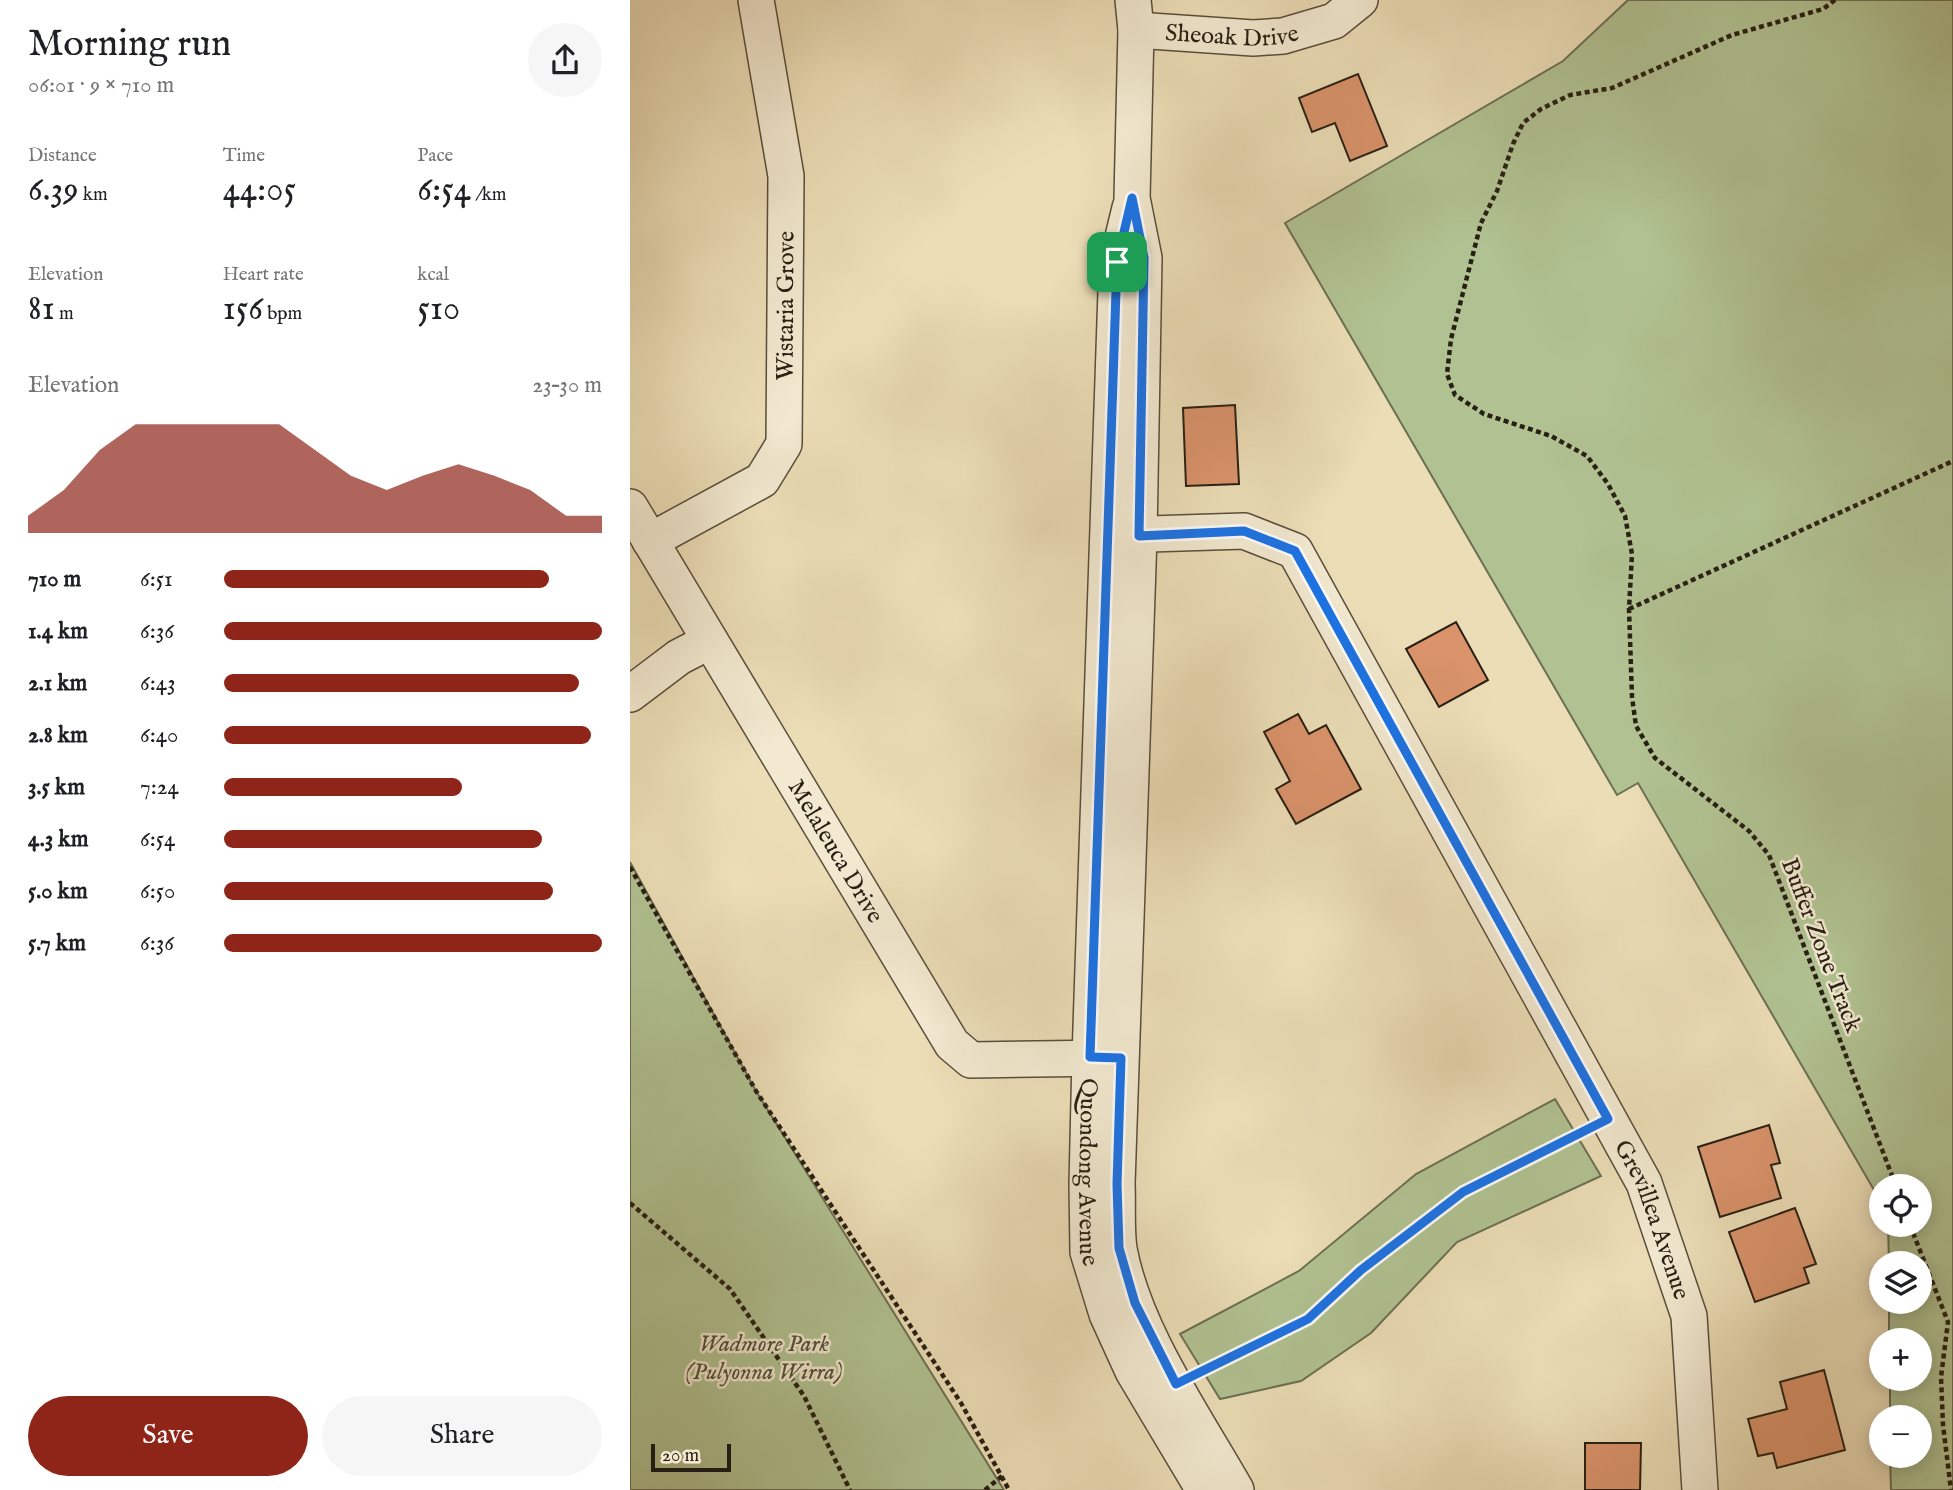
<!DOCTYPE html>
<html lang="en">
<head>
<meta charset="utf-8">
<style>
  body { margin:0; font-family:"IM FELL English",serif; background:#f6f6f6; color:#202124; height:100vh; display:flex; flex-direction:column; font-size:26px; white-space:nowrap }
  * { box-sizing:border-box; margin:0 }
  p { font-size:23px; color:#757577 }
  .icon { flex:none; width:38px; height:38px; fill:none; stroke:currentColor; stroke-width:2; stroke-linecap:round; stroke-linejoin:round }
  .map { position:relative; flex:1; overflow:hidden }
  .sheet { display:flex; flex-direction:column; background:#fff; width:630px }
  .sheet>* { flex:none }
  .buttons { position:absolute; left:1239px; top:1174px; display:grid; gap:14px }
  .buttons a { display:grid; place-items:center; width:63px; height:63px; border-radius:50%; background:#fff; box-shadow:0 4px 18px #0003; font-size:35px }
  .scale { position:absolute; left:21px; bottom:18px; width:80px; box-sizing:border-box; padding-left:7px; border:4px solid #281f14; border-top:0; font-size:19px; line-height:24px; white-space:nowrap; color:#281f14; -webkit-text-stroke:5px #f2e9d0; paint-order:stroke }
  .pin { position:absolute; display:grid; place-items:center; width:60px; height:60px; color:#fff; margin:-30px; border-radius:14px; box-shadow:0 4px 10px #0006 }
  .round { display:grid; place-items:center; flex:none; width:74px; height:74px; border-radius:37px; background:#f6f6f6 }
  .head { display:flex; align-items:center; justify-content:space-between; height:119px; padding:0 28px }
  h1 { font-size:38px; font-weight:600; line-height:52px }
  .stats { display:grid; grid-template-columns:repeat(3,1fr); gap:10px; height:119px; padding:7px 28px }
  .stats div { display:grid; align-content:center }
  .stats b { font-size:35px; font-weight:600 }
  .stats small { font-size:19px; font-weight:400 }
  .stats p { font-size:19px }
  .chart { height:196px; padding:14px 28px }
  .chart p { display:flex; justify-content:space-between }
  .chart svg { width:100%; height:126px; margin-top:7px; fill:#8f2418; opacity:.7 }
  .cta { display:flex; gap:14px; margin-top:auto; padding:14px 28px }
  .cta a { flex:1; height:80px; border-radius:42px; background:#8f2418; color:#fff; font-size:28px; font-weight:600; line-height:80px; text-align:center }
  .cta a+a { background:#f6f6f6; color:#202124 }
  ul { padding:0 28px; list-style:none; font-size:23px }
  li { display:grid; grid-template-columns:112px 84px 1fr; align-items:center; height:52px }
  li i { height:18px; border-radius:9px; background:#8f2418 }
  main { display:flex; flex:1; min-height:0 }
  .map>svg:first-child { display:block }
  .green { fill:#b1c292; stroke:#6c7053; stroke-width:2 }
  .building { fill:#da936b; stroke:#281f14; stroke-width:2 }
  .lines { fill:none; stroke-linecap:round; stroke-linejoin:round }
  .minor-casing { stroke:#594e3c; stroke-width:38 }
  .path { stroke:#281f14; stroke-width:4.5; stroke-dasharray:5 3.5; stroke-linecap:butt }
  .minor { stroke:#f2e9d0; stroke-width:35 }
  .route-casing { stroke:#fff; stroke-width:14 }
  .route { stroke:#1a73e8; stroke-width:9 }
  .labels { text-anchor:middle; stroke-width:5; stroke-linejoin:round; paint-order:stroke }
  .street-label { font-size:24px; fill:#281f14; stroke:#f2e9d0 }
  .park-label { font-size:24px; font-style:italic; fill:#51503a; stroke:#f2e9d0 }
</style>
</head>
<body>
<main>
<section class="sheet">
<div class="head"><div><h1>Morning run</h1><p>06:01 · 9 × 710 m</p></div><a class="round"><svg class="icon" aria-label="share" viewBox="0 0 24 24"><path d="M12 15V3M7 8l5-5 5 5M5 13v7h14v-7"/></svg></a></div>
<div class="stats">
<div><p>Distance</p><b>6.39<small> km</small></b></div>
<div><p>Time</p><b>44:05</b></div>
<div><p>Pace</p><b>6:54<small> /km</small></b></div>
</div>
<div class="stats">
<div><p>Elevation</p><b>81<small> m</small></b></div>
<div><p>Heart rate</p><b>156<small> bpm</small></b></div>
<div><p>kcal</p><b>510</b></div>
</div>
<div class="chart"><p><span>Elevation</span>23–30 m</p>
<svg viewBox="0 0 160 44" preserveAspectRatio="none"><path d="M0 44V38L10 29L20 15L30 6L40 6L50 6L60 6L70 6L80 15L90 24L100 29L110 24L120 20L130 24L140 29L150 38L160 38V44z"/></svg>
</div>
<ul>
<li><b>710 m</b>6:51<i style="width:86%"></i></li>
<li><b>1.4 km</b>6:36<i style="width:100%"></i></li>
<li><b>2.1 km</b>6:43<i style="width:94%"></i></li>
<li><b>2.8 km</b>6:40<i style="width:97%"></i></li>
<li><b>3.5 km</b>7:24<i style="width:63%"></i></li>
<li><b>4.3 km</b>6:54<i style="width:84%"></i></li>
<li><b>5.0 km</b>6:50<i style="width:87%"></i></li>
<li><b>5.7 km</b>6:36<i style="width:100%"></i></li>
</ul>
<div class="cta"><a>Save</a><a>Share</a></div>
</section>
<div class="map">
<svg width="1323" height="1490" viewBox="0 0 1323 1490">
  <rect width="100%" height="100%" fill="#ebddb6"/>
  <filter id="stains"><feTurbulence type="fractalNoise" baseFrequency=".00286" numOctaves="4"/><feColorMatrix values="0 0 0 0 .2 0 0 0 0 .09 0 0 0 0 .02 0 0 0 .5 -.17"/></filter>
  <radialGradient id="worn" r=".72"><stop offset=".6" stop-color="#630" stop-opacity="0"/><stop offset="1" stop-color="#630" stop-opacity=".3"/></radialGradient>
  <!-- green -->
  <path class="green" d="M998,0H1323V1490H1261L1260,1456H1290V1418L1260,1417V1379H1290V1340H1259V1302H1290V1264L1259,1263L1258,1225H1290V1186H1251V1202L1008,783L987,795L655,223L933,61Z
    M0,862L126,1091L374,1490H0Z
    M925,1099L971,1176L827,1242L741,1333L671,1381L590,1399L550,1334L669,1271L786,1174Z"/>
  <!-- building -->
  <path class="building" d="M728,74L757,146L720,161L705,123L682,132L669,98Z
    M605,405L609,484L556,486L553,408Z
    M826,622L858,680L809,707L776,649Z
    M668,714L679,734L696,725L731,789L666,824L646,789L660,781L634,732Z
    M1139,1125L1150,1163L1141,1165L1151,1198L1090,1217L1068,1147Z
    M1165,1208L1186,1264L1174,1268L1179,1283L1125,1302L1099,1232Z
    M1194,1370L1215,1450L1147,1468L1143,1453L1128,1456L1118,1419L1157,1409L1150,1382Z
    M955,1443H1011L1010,1490H955Z"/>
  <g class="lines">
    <defs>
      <g id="minor">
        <path d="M503,0L506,30L502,198L514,258L509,536L487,1184C488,1205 486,1228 489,1249C504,1331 565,1418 606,1490"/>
        <path id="s1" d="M506,30L623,38L653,36L704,21L730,0"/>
        <path id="s2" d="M500,208L487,262L460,1057L457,1184L458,1252L477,1314L503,1371L574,1490"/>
        <path id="s3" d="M0,507L322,1044L341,1060L481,1058"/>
        <path id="s4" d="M488,535L614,531L665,551L1014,1183L1059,1316L1070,1490"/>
        <path id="s5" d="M20,541L132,480L154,444L156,176L126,0"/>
        <path d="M0,694L49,657L80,641"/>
      </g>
    </defs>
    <!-- minor casing -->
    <use href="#minor" class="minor-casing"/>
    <!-- path -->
    <path class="path" d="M1205,0L1193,9L1102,35L982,88L940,95L911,109L893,123L883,144L867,191L851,223L821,339L817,374L825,395L854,414L921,436L957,456L978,484L995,516L1002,554L999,609L1002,697L1006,726L1025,758L1119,831L1139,855L1266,1186
      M999,609L1323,461
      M0,867L126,1091L331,1403L379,1490
      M0,1203L100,1289L174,1396L220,1490
      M1280,1225L1318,1322L1311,1377L1313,1425L1321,1490
      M572,1372L678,1319L731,1270L833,1192L953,1132
      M355,1490L372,1476"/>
    <!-- minor -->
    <use href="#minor" class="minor"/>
  </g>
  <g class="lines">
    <defs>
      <path id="route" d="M502,198L514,258L509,536L614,531L665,551L978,1119L833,1192L731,1270L678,1319L546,1384L505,1303L489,1248L487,1184L491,1058L460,1057L487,262Z"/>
    </defs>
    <!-- route casing -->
    <use href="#route" class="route-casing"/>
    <!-- route -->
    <use href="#route" class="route"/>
  </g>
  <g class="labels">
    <!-- street labels -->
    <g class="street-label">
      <text dy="8" stroke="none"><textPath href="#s1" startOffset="96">Sheoak Drive</textPath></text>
      <text dy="8" stroke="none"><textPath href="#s5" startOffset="308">Wistaria Grove</textPath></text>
      <text dy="8" stroke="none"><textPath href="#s3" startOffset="401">Melaleuca Drive</textPath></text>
      <text transform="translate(1192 945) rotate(69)" y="8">Buffer Zone Track</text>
      <text dy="8" stroke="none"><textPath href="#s2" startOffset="966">Quondong Avenue</textPath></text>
      <text dy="8" stroke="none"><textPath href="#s4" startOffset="940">Grevillea Avenue</textPath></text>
    </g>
    <!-- park labels -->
    <g class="park-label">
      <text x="134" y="1351">Wadmore Park<tspan x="134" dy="28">(Pulyonna Wirra)</tspan></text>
    </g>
  </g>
  <rect width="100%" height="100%" filter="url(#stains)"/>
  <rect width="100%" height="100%" fill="url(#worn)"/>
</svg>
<div class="buttons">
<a><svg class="icon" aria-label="locate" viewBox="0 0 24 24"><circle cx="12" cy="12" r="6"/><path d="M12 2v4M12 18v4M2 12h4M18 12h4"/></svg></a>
<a><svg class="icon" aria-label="layers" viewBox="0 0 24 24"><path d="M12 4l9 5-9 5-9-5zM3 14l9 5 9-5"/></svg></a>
<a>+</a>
<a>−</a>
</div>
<div class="scale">20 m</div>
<div class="pin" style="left:487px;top:262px;background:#1e9e55"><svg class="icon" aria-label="arrive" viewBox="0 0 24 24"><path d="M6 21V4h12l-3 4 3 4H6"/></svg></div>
</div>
</main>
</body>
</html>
